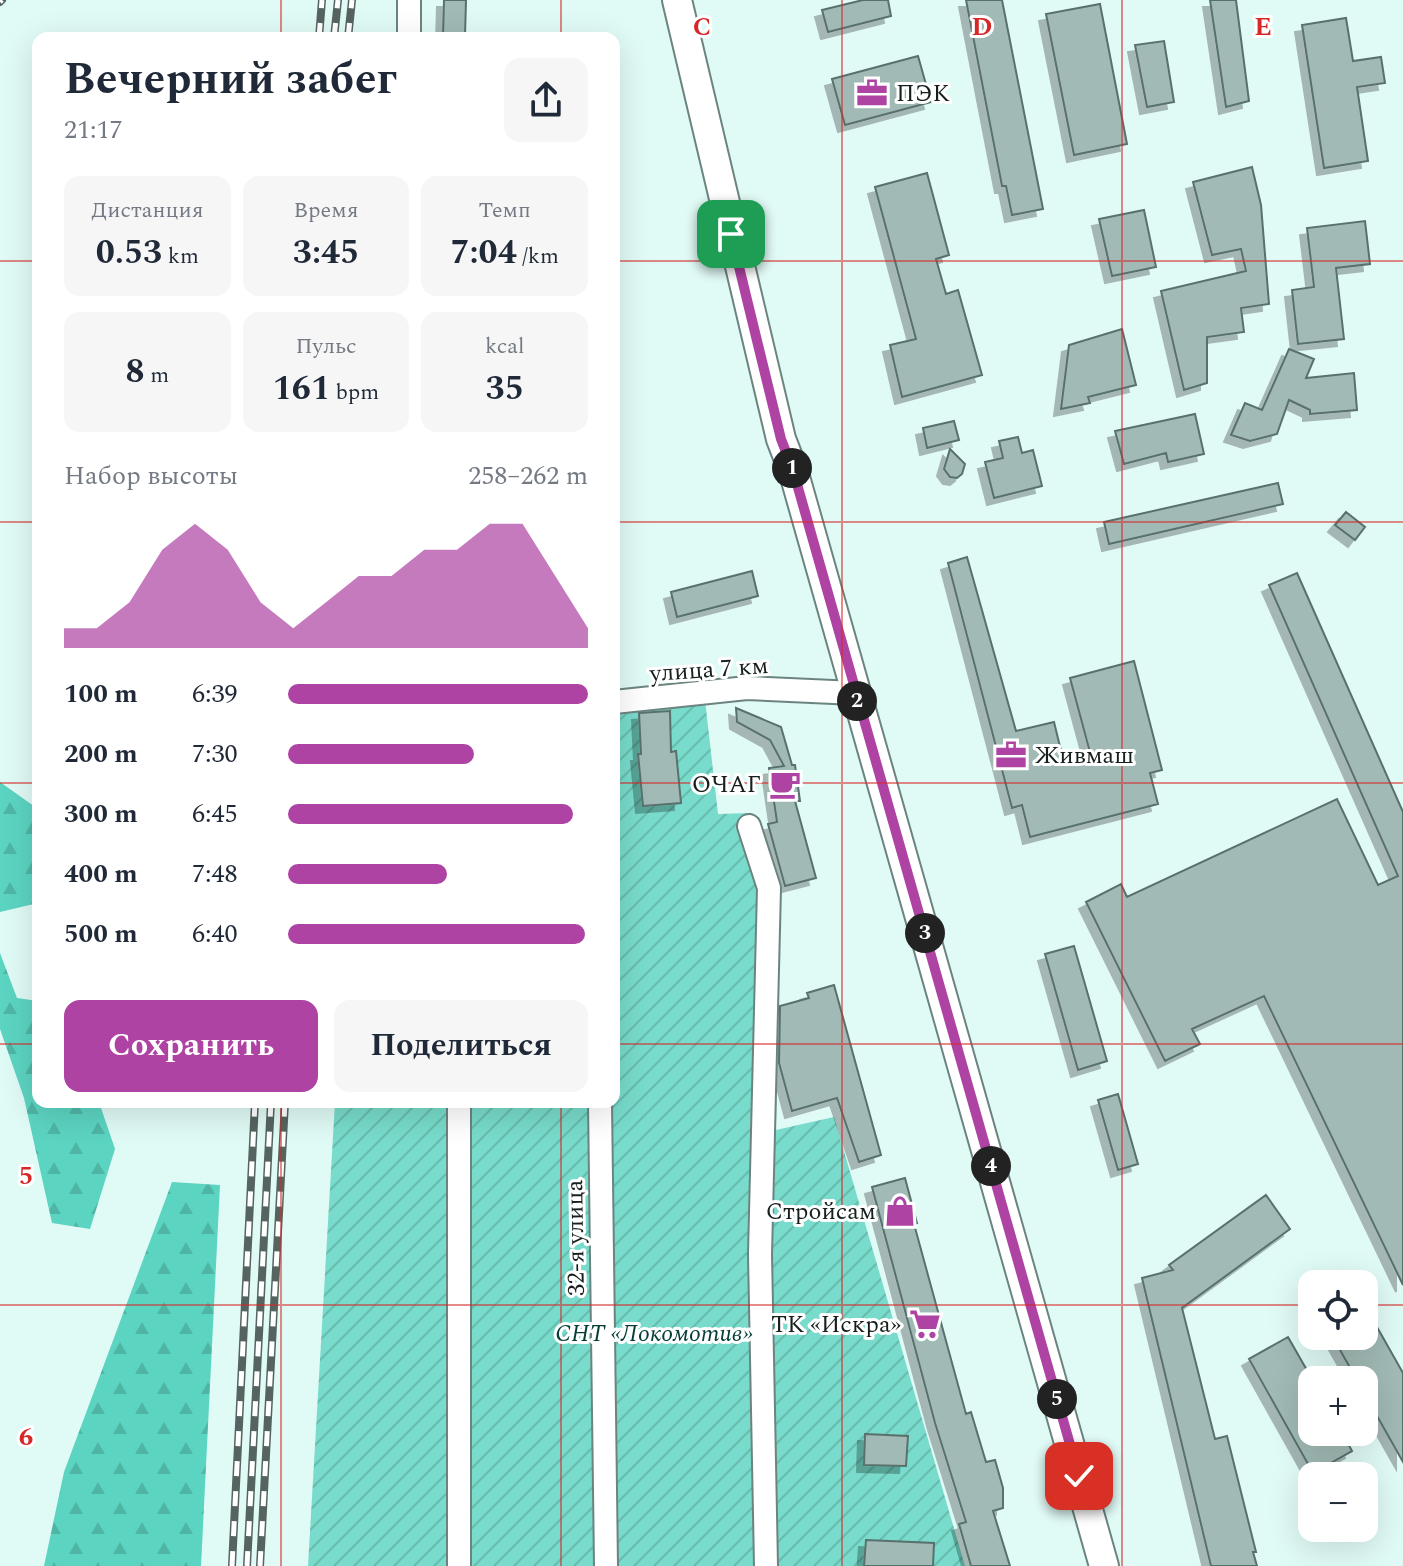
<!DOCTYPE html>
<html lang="ru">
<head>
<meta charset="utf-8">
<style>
  body { margin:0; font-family:Spectral,serif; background:#f6f6f7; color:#1f2937; height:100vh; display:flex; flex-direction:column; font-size:30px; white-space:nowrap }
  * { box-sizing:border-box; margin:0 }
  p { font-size:26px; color:#747a83 }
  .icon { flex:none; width:44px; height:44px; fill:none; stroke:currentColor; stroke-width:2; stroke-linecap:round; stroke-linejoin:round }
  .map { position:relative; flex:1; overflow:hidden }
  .panel { position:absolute; left:32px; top:32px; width:588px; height:1076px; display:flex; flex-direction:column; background:#fff; border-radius:16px; box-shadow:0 8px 32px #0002 }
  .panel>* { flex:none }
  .controls { position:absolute; left:1298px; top:1270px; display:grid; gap:16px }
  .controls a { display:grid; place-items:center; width:80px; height:80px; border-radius:16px; background:#fff; box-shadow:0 8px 32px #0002; font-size:40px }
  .pin { position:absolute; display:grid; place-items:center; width:68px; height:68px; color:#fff; margin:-34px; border-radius:16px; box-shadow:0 4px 12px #0006 }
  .km { position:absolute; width:40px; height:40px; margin:-20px; border-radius:50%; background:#222; color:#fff; font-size:22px; line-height:40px; text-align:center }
  .round { display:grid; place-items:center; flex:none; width:84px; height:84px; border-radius:16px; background:#f6f6f7 }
  .overview { display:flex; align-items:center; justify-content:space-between; height:136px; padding:0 32px }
  h1 { font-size:44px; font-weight:700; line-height:60px }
  .figures { display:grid; grid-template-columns:repeat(3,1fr); gap:12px; height:136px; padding:8px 32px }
  .figures div { display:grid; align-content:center; border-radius:16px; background:#f6f6f7; text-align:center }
  .figures b { font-size:34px; font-weight:700 }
  .figures small { font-size:22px; font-weight:400 }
  .figures p { font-size:22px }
  .chart { height:224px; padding:16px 32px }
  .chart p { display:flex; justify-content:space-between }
  .chart svg { width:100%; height:144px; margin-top:8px; fill:#af43a3; opacity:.7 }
  .cta { display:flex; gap:16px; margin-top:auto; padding:16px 32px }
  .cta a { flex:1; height:92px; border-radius:16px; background:#af43a3; color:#fff; font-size:32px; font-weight:700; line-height:92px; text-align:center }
  .cta a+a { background:#f6f6f7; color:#1f2937 }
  ul { padding:0 32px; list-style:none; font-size:26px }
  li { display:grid; grid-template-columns:128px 96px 1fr; align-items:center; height:60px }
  li i { height:20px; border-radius:10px; background:#af43a3 }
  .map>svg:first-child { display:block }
  .forest { fill:url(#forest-firs) }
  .garden { fill:url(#garden-furrows) }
  .building { fill:#a1bab5; stroke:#59716c; stroke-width:2; filter:url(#shadow) }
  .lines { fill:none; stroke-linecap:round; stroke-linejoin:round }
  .minor-casing { stroke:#6c847f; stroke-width:26 }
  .major-casing { stroke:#6c847f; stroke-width:32 }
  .minor { stroke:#fff; stroke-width:22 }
  .major { stroke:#fff; stroke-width:28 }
  .rail-casing { stroke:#566461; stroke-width:8 }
  .rail { stroke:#fff; stroke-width:5; stroke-dasharray:15; stroke-linecap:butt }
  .route-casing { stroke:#fff; stroke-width:16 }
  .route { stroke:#af43a3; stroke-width:10 }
  .grid { fill:none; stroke:#d62828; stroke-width:2; stroke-opacity:0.55 }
  .labels { text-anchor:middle; stroke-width:6; stroke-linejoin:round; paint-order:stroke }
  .poi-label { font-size:24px; fill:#161f1d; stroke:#fff; text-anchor:end }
  .street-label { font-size:24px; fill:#161f1d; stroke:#fff }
  .park-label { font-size:24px; font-style:italic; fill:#033d36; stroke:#fff }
  .grid-label { font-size:26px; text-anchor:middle; font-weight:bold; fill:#d62828; stroke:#fff; stroke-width:6; stroke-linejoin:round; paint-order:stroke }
</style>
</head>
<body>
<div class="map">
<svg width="1403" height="1566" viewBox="0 0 1403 1566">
  <defs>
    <pattern id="forest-firs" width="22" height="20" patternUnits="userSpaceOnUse" patternTransform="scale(2)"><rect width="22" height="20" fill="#5cd4c2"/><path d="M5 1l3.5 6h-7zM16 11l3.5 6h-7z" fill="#4fb6a6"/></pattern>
    <pattern id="garden-furrows" width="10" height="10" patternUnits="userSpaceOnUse" patternTransform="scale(2)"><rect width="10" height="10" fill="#78dbcb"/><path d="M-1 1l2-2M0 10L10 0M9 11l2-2" fill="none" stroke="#67bcae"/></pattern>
    <filter id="shadow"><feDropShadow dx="-7" dy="7" stdDeviation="0" flood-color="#0004"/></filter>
  </defs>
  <rect width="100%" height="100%" fill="#e0faf5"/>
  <!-- forest -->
  <path class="forest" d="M0,782L38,809V903L0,912Z
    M0,953L17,998L38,1001V1102H99L115,1149L90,1229L52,1223L24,1098L0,1029Z
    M172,1182L220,1185L201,1566H44L64,1472Z"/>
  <!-- garden -->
  <path class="garden" d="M705,700L718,814L751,813L779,894L776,1130L834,1117L965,1566H308L335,1102H614V710Z"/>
  <!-- building -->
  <path class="building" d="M444,0H466L465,36L443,35Z
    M863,0H888L891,16L828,32L822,10Z
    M966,0H1002L1043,209L1012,215L1006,186H1002Z
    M1210,0H1236L1249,101L1226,107Z
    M1100,4L1127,144L1074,155L1046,14Z
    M1346,18L1353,61L1381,57L1385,83L1357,87L1368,161L1324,168L1302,25Z
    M1164,41L1174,102L1147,107L1135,45Z
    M918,56L931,102L845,125L832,79Z
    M1252,167L1261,205L1269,304L1241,308L1244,332L1207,337V383L1184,390L1161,291L1246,271L1241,249L1212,255L1193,182Z
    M927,173L949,255L936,259L946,294L958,290L982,375L902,397L890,345L916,339L875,187Z
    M1144,210L1156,267L1112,276L1099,219Z
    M1365,221L1370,264L1336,268L1344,339L1298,344L1292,290L1314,287L1307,228Z
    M1122,329L1136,385L1088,397L1090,403L1061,409L1069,345Z
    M1289,349L1314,359L1306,378L1354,373L1357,410L1310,414V410L1289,400L1277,434L1250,441L1231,435L1245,403L1262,410Z
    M1195,414L1204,454L1168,462L1166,453L1124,464L1115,431Z
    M954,421L959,440L927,448L923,428Z
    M1018,437L1022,453L1033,450L1042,486L994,498L985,462L1003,458L999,441Z
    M950,449L965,464L962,474L957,478L950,477L944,469Z
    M1278,483L1283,504L1109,544L1104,522Z
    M1346,512L1365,527L1355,540L1335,525Z
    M967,557L1016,731L1054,722L1064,763L1091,756L1070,678L1134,661L1162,770L1150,773L1158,804L1030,837L1022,805L1012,808L948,563Z
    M752,571L758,596L677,617L671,592Z
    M1297,573L1403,812V1285L1264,996L1192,1029L1200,1044L1165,1061L1086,902L1121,884L1127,897L1337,799L1378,885L1398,876L1269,585Z
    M736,708L781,727L792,765H795L800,801H795L816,878L785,886L768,824L777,822L769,768L784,766L770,740L737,722Z
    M670,711L671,752L676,751L681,803L643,806L638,754H641L639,713Z
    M1074,946L1107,1061L1078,1070L1045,954Z
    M834,985L881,1155L859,1162L837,1098L792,1111L779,1063L780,1006L809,998L807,993Z
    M1118,1094L1138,1164L1118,1170L1098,1100Z
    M905,1178L917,1223L914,1224L966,1414L971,1412L986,1462L995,1460L1003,1488V1508L993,1511L1010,1566H971L959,1524L966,1522L935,1423L872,1187Z
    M1266,1195L1290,1229L1182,1308L1215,1439L1227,1436L1256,1552H1253L1257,1566H1211L1142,1278L1173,1270L1169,1265Z
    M1364,1304L1403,1373V1462L1364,1393V1380H1357L1332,1336H1364Z
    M1288,1337L1312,1379V1432H1342L1352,1451L1313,1473L1249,1359Z
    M865,1434L908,1436L906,1466L864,1465Z
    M866,1540L934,1543L933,1566H864Z"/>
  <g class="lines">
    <defs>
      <path id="minor" d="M409,38V0
        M614,702L747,688L855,693
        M749,826L769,888L760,1254L766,1566
        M600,1102L606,1566
        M459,1566V1102"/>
      <path id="major" d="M677,0L781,439L793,470L1104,1566"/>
    </defs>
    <!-- minor casing -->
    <use href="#minor" class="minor-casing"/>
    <!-- major casing -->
    <use href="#major" class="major-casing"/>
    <!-- minor -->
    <use href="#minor" class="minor"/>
    <!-- major -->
    <use href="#major" class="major"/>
    <defs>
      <path id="rail" d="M0,2L2,0
        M319,38L322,0
        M334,38L338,0
        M348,38L352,0
        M232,1566L255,1102
        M247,1566L271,1102
        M260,1566L285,1102"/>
    </defs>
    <!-- rail casing -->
    <use href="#rail" class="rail-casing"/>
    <!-- rail -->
    <use href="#rail" class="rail"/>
  </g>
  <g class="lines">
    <defs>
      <path id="route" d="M731,234L781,439L793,470L1079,1476"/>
    </defs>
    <!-- route casing -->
    <use href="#route" class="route-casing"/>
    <!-- route -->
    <use href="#route" class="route"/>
  </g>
  <!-- grid -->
  <path class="grid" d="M281,0V38M561,0V38M842,0V1566M1122,0V1566M0,261H38M614,261H1403M0,522H38M614,522H1403M0,783H38M614,783H1403M0,1044H38M614,1044H1403M281,1102V1566M561,1102V1566M0,1305H1312M1364,1305H1403"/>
  <!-- icons -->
  <defs>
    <symbol id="office-bare" viewBox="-9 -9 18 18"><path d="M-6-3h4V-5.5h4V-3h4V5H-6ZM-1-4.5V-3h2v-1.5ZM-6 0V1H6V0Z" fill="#af43a3" stroke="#fff" stroke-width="2.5" paint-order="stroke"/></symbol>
    <symbol id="cafe-bare" viewBox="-9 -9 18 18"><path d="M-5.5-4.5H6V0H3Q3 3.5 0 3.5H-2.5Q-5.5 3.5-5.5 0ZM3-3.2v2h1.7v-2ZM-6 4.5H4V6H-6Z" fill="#af43a3" stroke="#fff" stroke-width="2.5" paint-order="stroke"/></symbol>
    <symbol id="shop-bare" viewBox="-9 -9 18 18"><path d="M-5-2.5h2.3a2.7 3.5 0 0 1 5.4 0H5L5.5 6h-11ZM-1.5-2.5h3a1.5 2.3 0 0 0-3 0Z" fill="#af43a3" stroke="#fff" stroke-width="2.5" paint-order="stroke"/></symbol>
    <symbol id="supermarket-bare" viewBox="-9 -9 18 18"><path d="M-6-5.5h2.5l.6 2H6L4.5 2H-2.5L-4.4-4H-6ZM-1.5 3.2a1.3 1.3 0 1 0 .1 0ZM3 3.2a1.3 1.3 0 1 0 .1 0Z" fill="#af43a3" stroke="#fff" stroke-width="2.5" paint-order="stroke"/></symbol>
  </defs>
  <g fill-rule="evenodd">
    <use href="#office-bare" x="850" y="71" width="44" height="44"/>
    <use href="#office-bare" x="989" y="733" width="44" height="44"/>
    <use href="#cafe-bare" x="763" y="762" width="44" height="44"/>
    <use href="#shop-bare" x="878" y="1189" width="44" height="44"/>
    <use href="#supermarket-bare" x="903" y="1302" width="44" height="44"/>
  </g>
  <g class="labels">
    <!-- poi labels -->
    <g class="poi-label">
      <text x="896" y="101" text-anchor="start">ПЭК</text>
      <text x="1035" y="763" text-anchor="start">Живмаш</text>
      <text x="761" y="792">ОЧАГ</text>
      <text x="876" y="1219">Стройсам</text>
      <text x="901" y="1332">ТК «Искра»</text>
    </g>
    <!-- street labels -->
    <g class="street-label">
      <text transform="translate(709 669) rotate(-4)" y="8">улица 7 км</text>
      <text transform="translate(575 1238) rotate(-91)" y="8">32-я улица</text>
    </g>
    <!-- park labels -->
    <g class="park-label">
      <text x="654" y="1341">СНТ «Локомотив»</text>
    </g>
  </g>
  <g class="grid-label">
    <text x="702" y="35">C</text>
    <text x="982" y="35">D</text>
    <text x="1263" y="35">E</text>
    <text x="26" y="1184">5</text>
    <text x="26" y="1445">6</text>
  </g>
</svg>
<div class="controls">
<a><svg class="icon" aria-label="locate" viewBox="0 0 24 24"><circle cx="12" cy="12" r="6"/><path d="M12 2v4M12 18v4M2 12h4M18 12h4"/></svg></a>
<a>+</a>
<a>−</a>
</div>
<div class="pin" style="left:731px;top:234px;background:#1e9e55"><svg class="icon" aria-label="arrive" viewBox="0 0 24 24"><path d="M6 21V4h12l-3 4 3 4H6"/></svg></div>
<div class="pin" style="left:1079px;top:1476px;background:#d93025"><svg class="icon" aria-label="check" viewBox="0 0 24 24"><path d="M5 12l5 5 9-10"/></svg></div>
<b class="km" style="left:792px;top:468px">1</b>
<b class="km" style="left:857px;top:701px">2</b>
<b class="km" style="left:925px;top:933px">3</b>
<b class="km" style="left:991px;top:1166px">4</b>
<b class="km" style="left:1057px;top:1399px">5</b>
<section class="panel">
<div class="overview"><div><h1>Вечерний забег</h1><p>21:17</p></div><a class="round"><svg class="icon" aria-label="share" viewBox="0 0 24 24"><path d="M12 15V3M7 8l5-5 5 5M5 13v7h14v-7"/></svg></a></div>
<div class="figures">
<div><p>Дистанция</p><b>0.53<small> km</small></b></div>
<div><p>Время</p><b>3:45</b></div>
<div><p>Темп</p><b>7:04<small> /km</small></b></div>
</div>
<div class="figures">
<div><b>8<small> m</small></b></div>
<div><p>Пульс</p><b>161<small> bpm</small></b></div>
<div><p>kcal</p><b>35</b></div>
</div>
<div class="chart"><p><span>Набор высоты</span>258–262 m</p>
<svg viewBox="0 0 160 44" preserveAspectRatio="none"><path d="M0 44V38L10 38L20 30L30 14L40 6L50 14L60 30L70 38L80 30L90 22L100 22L110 14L120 14L130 6L140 6L150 22L160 38V44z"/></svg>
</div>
<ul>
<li><b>100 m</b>6:39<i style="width:100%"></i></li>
<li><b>200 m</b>7:30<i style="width:62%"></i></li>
<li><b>300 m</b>6:45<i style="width:95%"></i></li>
<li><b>400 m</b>7:48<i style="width:53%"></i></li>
<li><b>500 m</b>6:40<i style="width:99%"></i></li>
</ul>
<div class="cta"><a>Сохранить</a><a>Поделиться</a></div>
</section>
</div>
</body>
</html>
